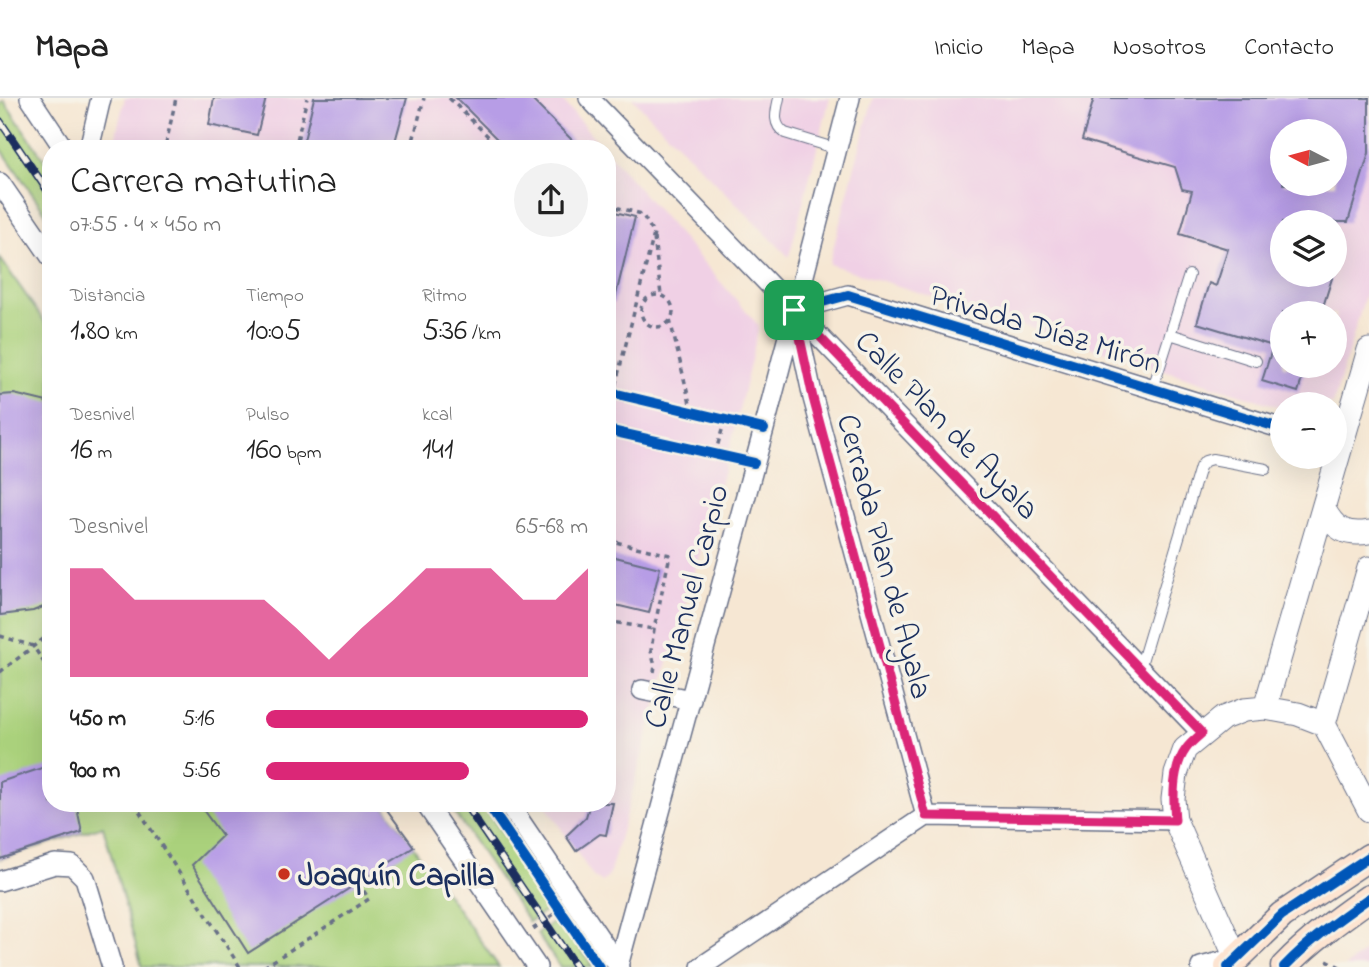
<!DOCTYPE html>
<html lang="es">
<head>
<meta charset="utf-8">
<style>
  body { margin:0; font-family:"Indie Flower",sans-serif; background:#f2f2f2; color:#222; height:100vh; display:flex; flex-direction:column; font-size:26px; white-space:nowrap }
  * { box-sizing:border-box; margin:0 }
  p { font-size:23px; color:#767676 }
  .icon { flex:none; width:38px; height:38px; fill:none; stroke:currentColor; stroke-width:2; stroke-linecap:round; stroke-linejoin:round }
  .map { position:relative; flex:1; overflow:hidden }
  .side { position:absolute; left:42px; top:42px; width:574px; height:672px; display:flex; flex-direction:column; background:#fff; border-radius:28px; box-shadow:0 7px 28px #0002 }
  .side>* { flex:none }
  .needle { width:46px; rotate:276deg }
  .controls { position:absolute; left:1270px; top:21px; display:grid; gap:14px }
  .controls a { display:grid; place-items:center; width:77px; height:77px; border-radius:50%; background:#fff; box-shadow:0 7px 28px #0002; font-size:35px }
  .pin { position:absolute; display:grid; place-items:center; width:60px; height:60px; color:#fff; margin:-30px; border-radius:14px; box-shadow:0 4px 10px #0006 }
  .round { display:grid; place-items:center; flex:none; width:74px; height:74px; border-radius:37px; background:#f2f2f2 }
  .summary { display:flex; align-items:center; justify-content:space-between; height:119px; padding:0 28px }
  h1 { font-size:38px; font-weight:600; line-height:52px }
  .stats { display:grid; grid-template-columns:repeat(3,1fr); gap:10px; height:119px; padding:7px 28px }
  .stats div { display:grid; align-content:center }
  .stats b { font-size:30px; font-weight:600 }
  .stats small { font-size:19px; font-weight:400 }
  .stats p { font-size:19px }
  .chart { height:196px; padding:14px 28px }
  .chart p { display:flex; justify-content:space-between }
  .chart svg { width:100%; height:126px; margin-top:7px; fill:#db2777; opacity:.7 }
  ul { padding:0 28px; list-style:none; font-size:23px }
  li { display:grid; grid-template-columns:112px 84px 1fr; align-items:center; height:52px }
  li i { height:18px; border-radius:9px; background:#db2777 }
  header { display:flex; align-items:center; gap:42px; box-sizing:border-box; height:98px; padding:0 35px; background:#fff; border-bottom:2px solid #e0e0e0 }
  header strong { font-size:33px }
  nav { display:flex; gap:38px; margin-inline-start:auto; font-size:24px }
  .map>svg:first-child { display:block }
  .built { fill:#f0d0e5; fill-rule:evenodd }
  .green { fill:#aad17c; stroke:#62806d; stroke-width:2 }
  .building { fill:#b79de6; fill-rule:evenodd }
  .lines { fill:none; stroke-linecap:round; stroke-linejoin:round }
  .service-casing { stroke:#686f87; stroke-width:12 }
  .minor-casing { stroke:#686f87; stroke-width:22 }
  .tertiary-casing { stroke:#686f87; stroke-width:25 }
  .secondary-casing { stroke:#686f87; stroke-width:29 }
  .path { stroke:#686f87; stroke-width:3.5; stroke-dasharray:5 5; stroke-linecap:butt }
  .service { stroke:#fff; stroke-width:10 }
  .minor { stroke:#fff; stroke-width:19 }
  .tertiary { stroke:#fff; stroke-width:23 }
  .secondary { stroke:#fde4d1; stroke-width:26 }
  .rail-casing { stroke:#1b2f5e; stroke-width:8 }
  .rail { stroke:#f7f3e8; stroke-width:5; stroke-dasharray:16; stroke-linecap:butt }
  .cycleway-casing { stroke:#f7f3e8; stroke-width:15 }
  .cycleway { stroke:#0057b8; stroke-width:10 }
  .route-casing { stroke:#fff; stroke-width:14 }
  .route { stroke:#db2777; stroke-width:9 }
  .poi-dot { fill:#c8321e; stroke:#f7f3e8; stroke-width:2.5 }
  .labels { text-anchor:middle; stroke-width:7; stroke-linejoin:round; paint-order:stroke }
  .street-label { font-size:32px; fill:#1b2f5e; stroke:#f7f3e8 }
  .poi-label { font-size:32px; font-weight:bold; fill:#1b2f5e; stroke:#f7f3e8; text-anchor:start }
</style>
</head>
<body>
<header>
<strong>Mapa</strong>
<nav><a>Inicio</a><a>Mapa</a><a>Nosotros</a><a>Contacto</a></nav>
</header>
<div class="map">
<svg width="1369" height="869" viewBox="0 0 1369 869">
  <rect width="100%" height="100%" fill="#f7f3e8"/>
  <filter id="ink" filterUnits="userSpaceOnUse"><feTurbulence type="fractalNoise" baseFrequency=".0143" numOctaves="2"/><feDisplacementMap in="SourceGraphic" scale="14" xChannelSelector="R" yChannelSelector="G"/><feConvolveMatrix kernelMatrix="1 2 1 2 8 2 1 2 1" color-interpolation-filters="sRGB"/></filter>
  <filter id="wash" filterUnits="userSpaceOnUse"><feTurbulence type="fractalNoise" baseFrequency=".00686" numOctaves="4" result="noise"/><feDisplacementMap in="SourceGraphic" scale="28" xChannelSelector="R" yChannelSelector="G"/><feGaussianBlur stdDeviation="1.57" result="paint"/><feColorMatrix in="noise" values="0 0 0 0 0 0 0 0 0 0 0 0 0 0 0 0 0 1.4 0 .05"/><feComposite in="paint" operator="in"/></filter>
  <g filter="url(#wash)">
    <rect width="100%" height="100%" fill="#f6e7d3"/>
    <!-- built -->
    <path class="built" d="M125,0H560L604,51H116L117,32Z
      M632,0H830L789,159Z
      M873,0H1369V184L1333,306H1283V310L829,166ZM1283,33H1335V86H1283ZM1283,124H1335V177H1283ZM1283,215H1335V268H1283Z
      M607,54L759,228L728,359L659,595L609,778L602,784L594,780L544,705H607Z
      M1369,850V869H1345Z"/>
    <!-- green -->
    <path class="green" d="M4,3L51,72V123L0,49V6Z
      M0,160L51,233V705H382L499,869H142L103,728L0,761Z
      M448,705H482L552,809L529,824Z
      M560,820L593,869H560L537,836Z"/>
    <g id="blocks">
      <!-- building -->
      <path class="building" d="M214,0H266L257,37L209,27Z
        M314,0H407L393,51H302Z
        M456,0H530L581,51H507Z
        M1094,0H1369V55L1348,124H1283V177H1333L1321,215H1283V268H1306L1298,294L1262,283L1273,248L1197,225L1209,185L1216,188L1228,151L1180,136L1192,93L1182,91L1175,69L1082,42ZM1283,33H1335V86H1283Z
        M607,112L635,119L614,205H607Z
        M14,296L51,305V506L33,513L0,517V297Z
        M607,457L660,470L649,515L607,505Z
        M51,667V705H76L82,734L0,761V684Z
        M198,705H382L414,749L248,855L192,767L222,738Z
        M590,705H613L606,737L600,736L576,753L566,738L586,719Z"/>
    </g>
  </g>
  <g filter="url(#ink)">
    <use href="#blocks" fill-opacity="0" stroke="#686f87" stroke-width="2"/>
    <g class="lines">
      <defs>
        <path id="service" d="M779,0C776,14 772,26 785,35L837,51
          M1170,236L1256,263
          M1153,290L1189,177
          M1140,570L1200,369L1205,363L1212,361L1266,371"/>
        <path id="minor" d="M30,0L64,51
          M589,0L1202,635
          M89,51L101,0
          M0,85L51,159
          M642,592L691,602
          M425,705L537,869
          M508,705L619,869
          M926,718L813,300L794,212L848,197L1283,331
          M0,783L55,766L72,767L85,780L112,869
          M618,868L764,331L850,0
          M701,869L926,718L1175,722
          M1201,869L1236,860"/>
        <path id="tertiary" d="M1324,411C1334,431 1346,438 1369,434
          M1265,610L1369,252
          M1324,626L1369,470
          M1236,860L1175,722L1173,701L1176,676L1185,651L1223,620L1244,612L1265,610L1298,616L1324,626L1369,712"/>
        <path id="secondary" d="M1228,869L1282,817L1369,759
          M1284,869C1310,842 1339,821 1369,800"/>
      </defs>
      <!-- service casing -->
      <use href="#service" class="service-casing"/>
      <!-- minor casing -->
      <use href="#minor" class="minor-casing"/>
      <!-- tertiary casing -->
      <use href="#tertiary" class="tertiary-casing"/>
      <!-- secondary casing -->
      <use href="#secondary" class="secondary-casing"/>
      <!-- path -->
      <path class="path" d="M449,0L501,51
        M166,46L176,0
        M295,51L307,0
        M411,51L424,0
        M607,107L642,116L654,136L607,320
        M654,140L661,197
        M641 213a16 16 0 1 1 32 0a16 16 0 1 1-32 0Z
        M670,222L692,314
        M607,294L745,326
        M607,332L735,361
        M715,356L725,322
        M607,442L670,457L654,531L651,553L655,568L654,574
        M607,523L653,531
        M0,538L33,548L51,575
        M0,574L51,535
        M134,705L240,869
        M533,831L557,814
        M1327,862L1340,869
        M264,869L369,801L358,784"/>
      <!-- service -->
      <use href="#service" class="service"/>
      <!-- minor -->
      <use href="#minor" class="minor"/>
      <!-- tertiary -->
      <use href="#tertiary" class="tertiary"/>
      <!-- secondary -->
      <use href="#secondary" class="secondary"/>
      <defs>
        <path id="rail" d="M0,23L51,98
          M464,705L576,869"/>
      </defs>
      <!-- rail casing -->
      <use href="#rail" class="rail-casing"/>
      <!-- rail -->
      <use href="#rail" class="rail"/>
      <defs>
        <path id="cycleway" d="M613,295L764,331
          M607,332L754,365
          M487,705L599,869
          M926,718L813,300L794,212L848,197L1283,331
          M1228,869L1282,817L1369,759
          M1284,869C1310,842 1339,821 1369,800"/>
      </defs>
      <!-- cycleway casing -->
      <use href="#cycleway" class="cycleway-casing"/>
      <!-- cycleway -->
      <use href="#cycleway" class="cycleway"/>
    </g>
  </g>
  <g class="lines" filter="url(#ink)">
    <defs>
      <path id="route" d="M794,212L1202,635C1197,640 1190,645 1186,651C1172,670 1173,700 1175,722L926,718L813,300Z"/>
    </defs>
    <!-- route casing -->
    <use href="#route" class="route-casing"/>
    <!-- route -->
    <use href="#route" class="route"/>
  </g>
  <!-- markers -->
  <circle class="poi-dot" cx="284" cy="776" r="7"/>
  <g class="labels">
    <!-- street labels -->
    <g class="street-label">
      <text transform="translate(1046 230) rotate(17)" y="11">Privada Díaz Mirón</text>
      <text transform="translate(948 326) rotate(46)" y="11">Calle Plan de Ayala</text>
      <text transform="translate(886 458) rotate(75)" y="11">Cerrada Plan de Ayala</text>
      <text transform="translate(685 508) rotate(-75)" y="11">Calle Manuel Carpio</text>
    </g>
    <!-- poi labels -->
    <g class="poi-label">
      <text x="298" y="787">Joaquín Capilla</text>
    </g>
  </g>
</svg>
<div class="controls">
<a><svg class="needle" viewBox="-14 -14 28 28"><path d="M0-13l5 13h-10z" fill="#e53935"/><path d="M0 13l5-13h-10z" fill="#767676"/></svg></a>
<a><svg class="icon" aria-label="layers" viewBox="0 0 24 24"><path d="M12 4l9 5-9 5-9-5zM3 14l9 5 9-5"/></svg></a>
<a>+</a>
<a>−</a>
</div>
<div class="pin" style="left:794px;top:212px;background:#1e9e55"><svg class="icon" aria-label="arrive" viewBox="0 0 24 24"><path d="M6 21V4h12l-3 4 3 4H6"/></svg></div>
<section class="side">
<div class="summary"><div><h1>Carrera matutina</h1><p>07:55 · 4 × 450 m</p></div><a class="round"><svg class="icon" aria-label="share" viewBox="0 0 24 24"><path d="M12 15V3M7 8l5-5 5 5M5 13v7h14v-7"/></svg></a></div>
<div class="stats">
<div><p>Distancia</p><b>1.80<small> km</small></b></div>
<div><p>Tiempo</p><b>10:05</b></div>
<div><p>Ritmo</p><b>5:36<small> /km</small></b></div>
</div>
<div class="stats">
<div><p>Desnivel</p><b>16<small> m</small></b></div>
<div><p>Pulso</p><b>160<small> bpm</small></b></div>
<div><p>kcal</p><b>141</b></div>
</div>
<div class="chart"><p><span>Desnivel</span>65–68 m</p>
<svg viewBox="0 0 160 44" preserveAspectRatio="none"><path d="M0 44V6L10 6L20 17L30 17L40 17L50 17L60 17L70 27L80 38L90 27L100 17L110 6L120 6L130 6L140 17L150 17L160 6V44z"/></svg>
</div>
<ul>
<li><b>450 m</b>5:16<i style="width:100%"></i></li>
<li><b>900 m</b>5:56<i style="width:63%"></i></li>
</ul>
</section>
</div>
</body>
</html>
